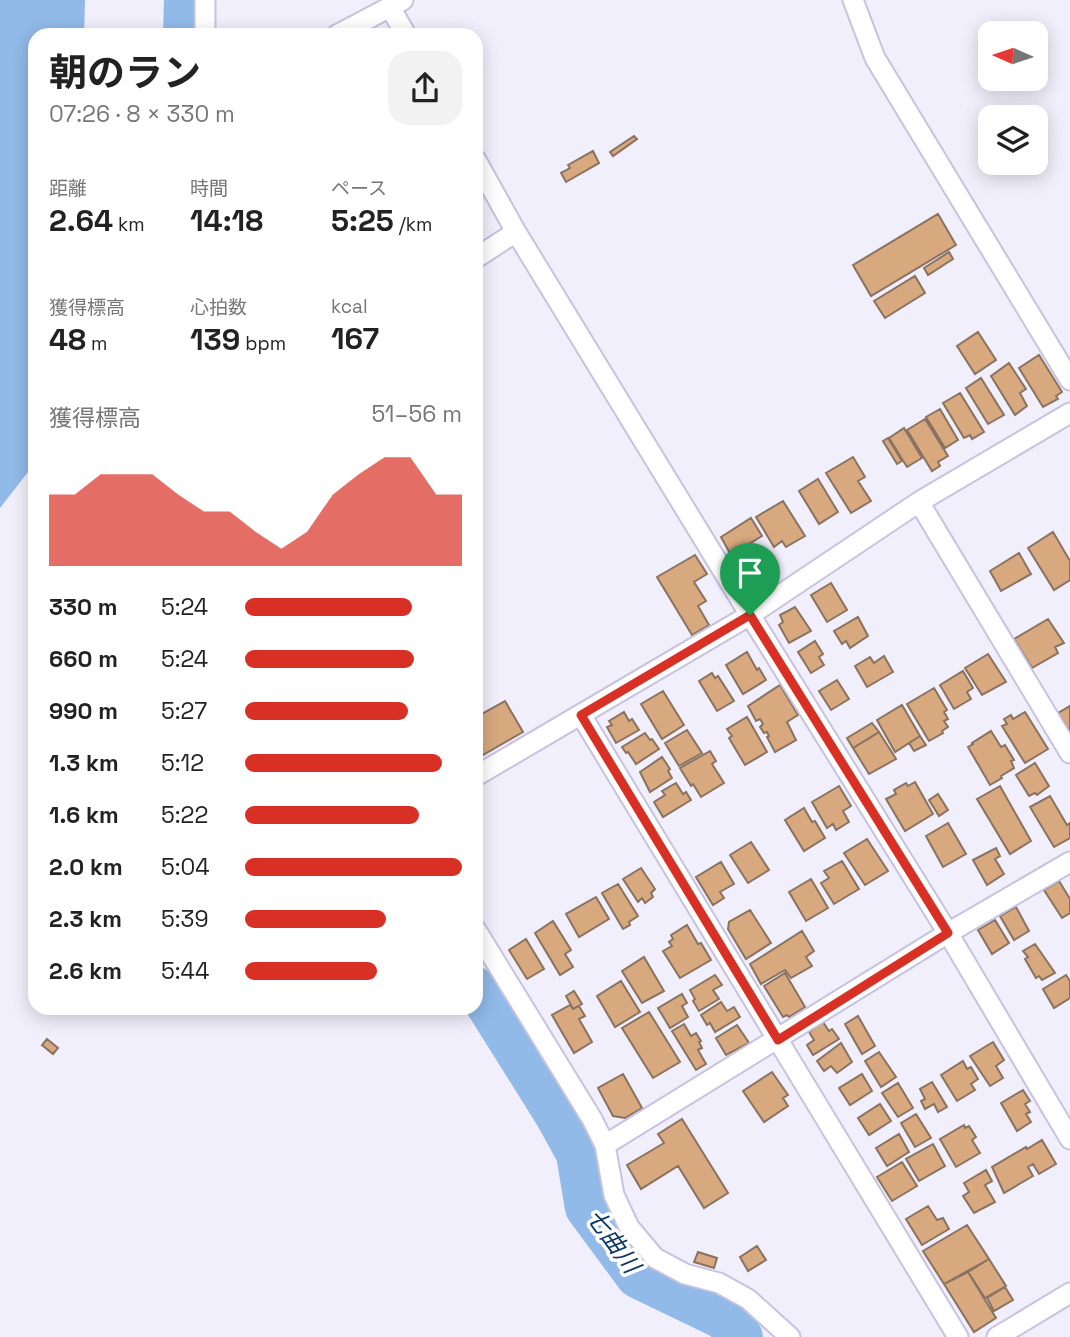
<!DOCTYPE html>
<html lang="ja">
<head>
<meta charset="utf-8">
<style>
  body { margin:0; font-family:"Space Grotesk","Noto Sans JP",sans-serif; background:#f2f2f2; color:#222; height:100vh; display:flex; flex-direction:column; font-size:26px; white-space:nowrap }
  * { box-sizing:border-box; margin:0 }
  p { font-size:23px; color:#767676 }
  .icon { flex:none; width:38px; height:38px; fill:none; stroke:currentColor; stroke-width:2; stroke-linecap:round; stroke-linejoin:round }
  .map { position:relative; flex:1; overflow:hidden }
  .details { position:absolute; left:28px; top:28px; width:455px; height:987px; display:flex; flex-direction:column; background:#fff; border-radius:21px; box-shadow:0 4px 18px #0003 }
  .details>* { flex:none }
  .needle { width:46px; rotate:273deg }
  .tools { position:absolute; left:978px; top:21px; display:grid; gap:14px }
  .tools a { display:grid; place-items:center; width:70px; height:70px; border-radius:14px; background:#fff; box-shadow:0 4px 18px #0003; font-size:35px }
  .pin { position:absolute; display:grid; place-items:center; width:60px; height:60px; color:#fff; margin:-72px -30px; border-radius:50% 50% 50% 0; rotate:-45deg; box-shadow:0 0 7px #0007 }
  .pin .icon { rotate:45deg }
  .round { display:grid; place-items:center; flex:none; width:74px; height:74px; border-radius:21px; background:#f2f2f2 }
  .overview { display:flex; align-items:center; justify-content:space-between; height:119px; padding:0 21px }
  h1 { font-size:38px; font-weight:700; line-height:52px }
  .figures { display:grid; grid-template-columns:repeat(3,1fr); gap:10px; height:119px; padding:7px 21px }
  .figures div { display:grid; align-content:center }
  .figures b { font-size:30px; font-weight:700 }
  .figures small { font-size:19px; font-weight:400 }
  .figures p { font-size:19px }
  .chart { height:196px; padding:14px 21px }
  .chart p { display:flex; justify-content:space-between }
  .chart svg { width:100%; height:126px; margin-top:7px; fill:#d93025; opacity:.7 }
  ul { padding:0 21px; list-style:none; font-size:23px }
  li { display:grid; grid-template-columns:112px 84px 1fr; align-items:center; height:52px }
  li i { height:18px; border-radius:9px; background:#d93025 }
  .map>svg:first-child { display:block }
  .water { fill:#91bae8 }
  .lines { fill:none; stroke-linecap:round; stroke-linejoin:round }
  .river { stroke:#91bae8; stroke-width:42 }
  .building { fill:#d8a87e; stroke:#897360; stroke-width:2 }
  .street-casing { stroke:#c7c2df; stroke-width:23 }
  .street { stroke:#fff; stroke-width:19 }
  .route-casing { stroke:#fff; stroke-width:14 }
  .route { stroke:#d93025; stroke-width:9 }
  .labels { text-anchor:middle; stroke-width:7; stroke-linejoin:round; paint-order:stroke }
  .water-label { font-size:24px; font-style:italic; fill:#0c3863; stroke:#fff }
</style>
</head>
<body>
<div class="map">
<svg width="1070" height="1337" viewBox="0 0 1070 1337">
  <rect width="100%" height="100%" fill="#f1effb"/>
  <!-- water -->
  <path class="water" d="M0,0H85L84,35H35V463L0,508Z"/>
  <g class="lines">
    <!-- river -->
    <path class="river" d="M184,35L185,0
      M476,988L555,1114L577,1154L586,1208L637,1277L722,1318L742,1337"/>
  </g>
  <!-- building -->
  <path class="building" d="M634,136L637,139L613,156L610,152Z
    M593,151L599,163L566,182L561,173L570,168L568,165Z
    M938,214L956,245L871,296L853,265Z
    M949,252L953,259L928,275L924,268Z
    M915,276L925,293L885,318L874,301Z
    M978,332L996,360L975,374L957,346Z
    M1039,355L1062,392L1056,396L1058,399L1043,407L1019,368Z
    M1009,363L1026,389L1020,393L1027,406L1015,415L991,376Z
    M981,378L1004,415L988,424L966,388Z
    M960,393L984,432L972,439L970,435L964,438L943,403Z
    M940,409L958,440L945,448L926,417Z
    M925,419L948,456L938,462L940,466L932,471L907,430Z
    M904,428L922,458L907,467L889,438Z
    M888,438L902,461L897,464L883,441Z
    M853,457L865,477L858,481L871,501L851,513L826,473Z
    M818,479L838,512L819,524L799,491Z
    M783,501L805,536L786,547L782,541L774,547L756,517Z
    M751,518L762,536L731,555L721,537Z
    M1053,532L1070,561V580L1054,590L1028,548Z
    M767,553L774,563L765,569L770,578L755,588L742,568Z
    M1019,553L1031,574L1001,591L990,571Z
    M695,555L707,574L694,582L706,601L698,606L709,625L692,635L657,577Z
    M831,583L847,610L827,622L811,595Z
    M795,607L811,631L789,643L779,625L783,622L780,615Z
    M858,617L868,636L850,648L846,641L842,644L834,631Z
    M1048,619L1064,643L1055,647L1058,653L1032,668L1014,639Z
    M815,641L823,654L819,657L824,665L811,673L798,652Z
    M747,652L757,670L759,668L766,680L743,694L726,665Z
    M988,654L1006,682L982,695L965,668Z
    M884,656L893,672L867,687L855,666L870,657L874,663Z
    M963,671L973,688L967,692L971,699L954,709L940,685Z
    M712,673L715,678L718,676L734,701L717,711L699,681Z
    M837,680L849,699L831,710L819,691Z
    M780,685L798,715L787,722L796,740L775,752L767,737L769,736L767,732L764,733L760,727L763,724L760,719L756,721L748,706Z
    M934,688L947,710L944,712L948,719L944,721L948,727L942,731L943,733L929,741L907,704Z
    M663,691L684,725L662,739L641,704Z
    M505,701L523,732L476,759V717Z
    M902,705L920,736L895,752L877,720Z
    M1070,706V732L1058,713Z
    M624,712L629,721L632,719L639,730L616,743L607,727L612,725L609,721Z
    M1025,712L1048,749L1025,763L1002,726L1007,724L1004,719L1011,715L1013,719Z
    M747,717L767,752L745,765L729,738L732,736L727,729Z
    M872,723L879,732L853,748L847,738Z
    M687,730L702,753L679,766L665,743Z
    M991,731L1001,747L1005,745L1014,760L1011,761L1014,768L1001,776L1002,778L990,785L968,747L973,744L972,743Z
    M879,732L896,759L869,774L853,748Z
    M645,733L650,740L652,739L659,749L636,764L628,752L626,753L622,747Z
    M920,736L926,745L914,751L909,743Z
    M710,751L716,761L712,764L724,783L701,797L693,784L691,786L680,768Z
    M662,757L670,769L668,771L672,778L650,792L640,772Z
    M1035,763L1049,786L1037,795L1035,793L1029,796L1016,775Z
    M915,782L933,814L905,831L886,799L896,794L894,790L906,783L908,786Z
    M676,783L683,794L686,792L691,800L663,817L654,802L665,795L662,791Z
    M839,786L851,806L843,811L849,822L836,830L833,824L827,828L812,802Z
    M1000,786L1031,841L1010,854L977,799Z
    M938,794L948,810L939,816L929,800Z
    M1050,796L1067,825L1070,823V838L1054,847L1030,807Z
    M804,808L812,822L815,821L825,838L804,851L785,820Z
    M948,823L966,854L943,867L926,836Z
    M867,839L888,871L865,885L844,853Z
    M751,842L769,870L748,883L730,855Z
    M996,848L1000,856L995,859L1004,874L987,885L973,860Z
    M842,861L859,889L834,904L821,883L829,878L824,871Z
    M721,862L734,884L720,892L724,898L713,905L696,877Z
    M641,868L655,889L651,893L653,897L645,903L642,898L638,902L623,879Z
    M811,879L828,908L806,921L789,892Z
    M1059,881L1070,899V913L1062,918L1044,890Z
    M618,884L638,916L629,922L630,925L623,929L602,893Z
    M596,897L609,919L579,937L566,914Z
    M1016,907L1029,931L1014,940L1000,916Z
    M750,910L771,943L746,959L728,929L729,922Z
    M995,920L1009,943L992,954L978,930Z
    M553,921L571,950L565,954L573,967L560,975L535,933Z
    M687,925L698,944L701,943L711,960L680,978L663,951L672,946L669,942L673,939L671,935Z
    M802,931L814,951L806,957L812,966L791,978L785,970L761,984L750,964Z
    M526,939L544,969L527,979L509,950Z
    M1035,944L1055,973L1042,980L1039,976L1036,978L1025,959L1028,957L1023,951Z
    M644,957L664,991L642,1003L622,971Z
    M785,973L805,1007L789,1017L787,1015L783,1017L764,986Z
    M715,975L722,985L713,990L719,999L699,1011L693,1001L695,999L690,990Z
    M1066,975L1070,981V998L1054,1008L1043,989Z
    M621,981L640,1012L615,1027L597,996Z
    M574,991L582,1004L573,1009L566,996Z
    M682,994L687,1003L682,1006L688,1017L670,1028L658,1008Z
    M721,1002L727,1011L734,1007L740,1017L715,1032L710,1023L707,1025L701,1015Z
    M570,1005L573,1009L579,1006L585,1016L579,1019L592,1042L574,1053L552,1015Z
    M649,1012L680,1062L653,1078L622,1028Z
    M858,1016L875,1046L862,1054L845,1024Z
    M823,1022L829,1031L832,1029L839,1039L813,1055L807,1045L814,1040L809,1032Z
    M684,1024L691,1036L696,1033L701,1041L699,1042L702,1048L698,1050L706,1064L696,1070L672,1031Z
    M737,1025L749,1043L726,1055L716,1038Z
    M47,1039L58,1048L53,1054L42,1045Z
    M993,1042L1004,1060L996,1066L1003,1078L990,1086L970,1056Z
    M841,1043L852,1062L837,1073L831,1066L824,1071L817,1061Z
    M879,1052L896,1077L881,1087L865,1061Z
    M963,1061L967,1069L971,1067L978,1079L971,1084L975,1090L957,1101L941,1075Z
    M772,1072L788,1095L783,1098L788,1106L764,1122L743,1091Z
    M623,1074L642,1108L625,1118L613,1116L598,1088Z
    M862,1074L872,1091L850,1105L839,1088Z
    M932,1082L947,1107L938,1112L934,1104L925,1109L921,1101L925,1099L920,1089Z
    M898,1083L913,1108L898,1117L882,1093Z
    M1023,1090L1030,1101L1025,1104L1030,1112L1026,1114L1031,1122L1017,1131L1001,1103Z
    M880,1104L891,1121L869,1135L858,1118Z
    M916,1114L931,1138L915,1147L901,1123Z
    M682,1119L728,1193L704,1208L678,1166L641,1189L627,1165L664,1143L658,1134Z
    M964,1125L965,1128L969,1126L976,1137L972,1140L980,1153L956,1167L940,1139Z
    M899,1134L909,1152L887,1166L876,1148Z
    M1042,1140L1056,1164L1039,1174L1033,1164L1028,1167L1033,1176L1004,1193L992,1167L1026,1147L1027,1149Z
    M933,1144L945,1166L919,1181L906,1159Z
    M902,1162L917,1186L892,1201L877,1177Z
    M986,1170L992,1181L985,1185L995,1202L974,1213L963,1196L969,1192L964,1183Z
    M928,1206L937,1220L943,1218L949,1229L922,1245L906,1219Z
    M967,1225L989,1259L944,1284L923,1251Z
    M757,1246L766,1260L748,1271L740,1257Z
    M698,1252L717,1258L714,1268L694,1262Z
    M989,1259L1006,1286L985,1298L968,1272Z
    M968,1272L996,1318L974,1332L944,1284Z
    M1005,1287L1013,1300L994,1311L987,1298Z"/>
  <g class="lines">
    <defs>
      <path id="street" d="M205,0V35
        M853,0L875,58L1070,380
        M390,7L406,35
        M337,35L403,0
        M476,160L516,232L750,615L948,933L1070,1139
        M476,258L516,232
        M919,502L1070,753
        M581,715L958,1337
        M476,776L750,615L919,502L1070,413
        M476,930L592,1119L605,1145L614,1195L629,1227L655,1258L685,1274L719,1283L748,1299L790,1337
        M605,1145L948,933L1070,862
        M997,1337L1070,1293"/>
    </defs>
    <!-- street casing -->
    <use href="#street" class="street-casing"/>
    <!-- street -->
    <use href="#street" class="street"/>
  </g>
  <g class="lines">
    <defs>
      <path id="route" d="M750,615L948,933L778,1040L581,715Z"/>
    </defs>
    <!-- route casing -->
    <use href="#route" class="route-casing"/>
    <!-- route -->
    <use href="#route" class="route"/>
  </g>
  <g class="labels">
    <!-- water labels -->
    <g class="water-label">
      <text transform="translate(613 1241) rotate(54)" y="8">七曲川</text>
    </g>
  </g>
</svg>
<div class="tools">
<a><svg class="needle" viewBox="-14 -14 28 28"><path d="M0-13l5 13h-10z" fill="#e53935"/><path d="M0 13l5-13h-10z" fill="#767676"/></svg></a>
<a><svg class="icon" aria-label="layers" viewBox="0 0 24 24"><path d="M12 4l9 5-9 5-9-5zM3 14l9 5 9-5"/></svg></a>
</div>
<div class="pin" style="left:750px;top:615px;background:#1e9e55"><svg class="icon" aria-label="arrive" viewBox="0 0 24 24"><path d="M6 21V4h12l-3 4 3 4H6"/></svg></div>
<section class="details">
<div class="overview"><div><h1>朝のラン</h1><p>07:26 · 8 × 330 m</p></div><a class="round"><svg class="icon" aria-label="share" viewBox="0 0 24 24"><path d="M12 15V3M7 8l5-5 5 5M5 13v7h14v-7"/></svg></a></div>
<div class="figures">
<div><p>距離</p><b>2.64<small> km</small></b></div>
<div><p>時間</p><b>14:18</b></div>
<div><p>ペース</p><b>5:25<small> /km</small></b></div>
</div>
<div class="figures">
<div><p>獲得標高</p><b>48<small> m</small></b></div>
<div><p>心拍数</p><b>139<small> bpm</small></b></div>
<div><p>kcal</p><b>167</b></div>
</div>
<div class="chart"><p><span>獲得標高</span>51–56 m</p>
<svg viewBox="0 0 160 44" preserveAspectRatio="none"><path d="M0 44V19L10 19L20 12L30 12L40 12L50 19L60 25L70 25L80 32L90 38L100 32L110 19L120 12L130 6L140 6L150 19L160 19V44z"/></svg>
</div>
<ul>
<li><b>330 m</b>5:24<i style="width:77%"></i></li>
<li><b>660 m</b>5:24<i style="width:78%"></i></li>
<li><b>990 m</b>5:27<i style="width:75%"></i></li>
<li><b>1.3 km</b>5:12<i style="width:91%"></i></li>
<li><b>1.6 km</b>5:22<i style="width:80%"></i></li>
<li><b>2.0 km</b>5:04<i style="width:100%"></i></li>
<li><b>2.3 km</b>5:39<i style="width:65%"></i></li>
<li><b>2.6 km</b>5:44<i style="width:61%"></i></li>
</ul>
</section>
</div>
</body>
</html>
